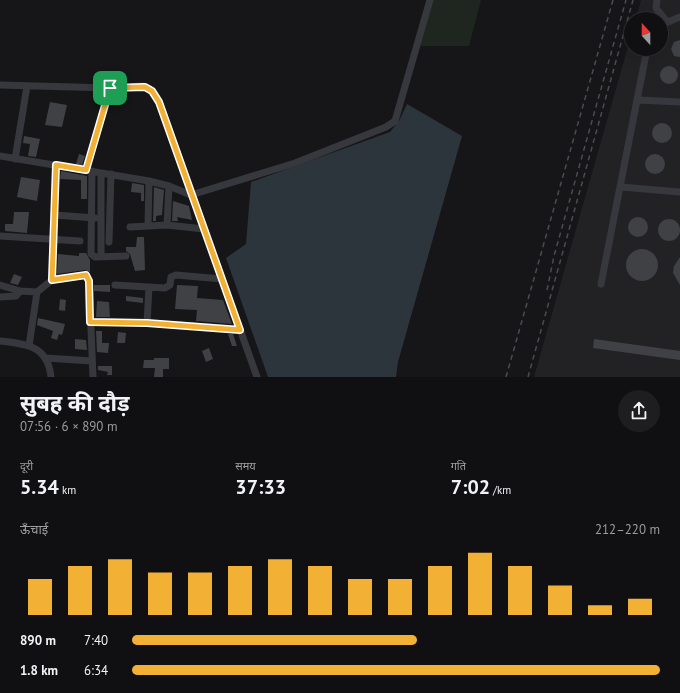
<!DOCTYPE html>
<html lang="hi">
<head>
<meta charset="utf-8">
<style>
  body { margin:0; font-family:"PT Sans","Noto Sans Devanagari",sans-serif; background:#1e1e20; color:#f1f3f6; height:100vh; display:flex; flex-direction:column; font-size:15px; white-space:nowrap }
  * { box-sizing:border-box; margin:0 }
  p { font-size:13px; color:#9c9d9f }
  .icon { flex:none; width:22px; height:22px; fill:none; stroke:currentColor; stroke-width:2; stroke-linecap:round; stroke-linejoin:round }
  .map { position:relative; height:377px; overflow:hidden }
  .panel { display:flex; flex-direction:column; background:#101012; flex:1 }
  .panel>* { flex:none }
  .needle { width:26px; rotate:339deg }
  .controls { position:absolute; left:624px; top:12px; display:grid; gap:8px }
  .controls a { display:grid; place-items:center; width:44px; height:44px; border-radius:50%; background:#101012; box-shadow:0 4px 16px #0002,0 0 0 1px #303032; font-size:20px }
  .pin { position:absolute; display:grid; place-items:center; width:34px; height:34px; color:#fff; margin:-17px; border-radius:8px; box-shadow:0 2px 6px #0006 }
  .round { display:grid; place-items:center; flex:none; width:42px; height:42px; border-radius:21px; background:#1e1e20 }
  .overview { display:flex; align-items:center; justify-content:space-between; height:68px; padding:0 20px }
  h1 { font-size:22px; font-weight:700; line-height:30px }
  .figures { display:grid; grid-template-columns:repeat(3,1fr); gap:6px; height:68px; padding:4px 20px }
  .figures div { display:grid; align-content:center }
  .figures b { font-size:20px; font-weight:700 }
  .figures small { font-size:11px; font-weight:400 }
  .figures p { font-size:11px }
  .chart { height:112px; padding:8px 20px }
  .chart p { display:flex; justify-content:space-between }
  .chart svg { width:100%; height:72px; margin-top:4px; stroke:#f2b134; stroke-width:6 }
  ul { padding:0 20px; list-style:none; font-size:13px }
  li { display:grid; grid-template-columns:64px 48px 1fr; align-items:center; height:30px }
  li i { height:10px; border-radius:5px; background:#f2b134 }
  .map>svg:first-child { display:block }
  .built { fill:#222225 }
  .green { fill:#1e261f }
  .water { fill:#2c353c }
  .building { fill:#404145 }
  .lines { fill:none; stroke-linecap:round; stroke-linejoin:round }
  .minor { stroke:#37383d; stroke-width:7 }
  .rail { stroke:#4a4c52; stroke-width:1.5; stroke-dasharray:5 4; stroke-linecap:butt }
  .route-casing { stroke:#fff; stroke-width:8 }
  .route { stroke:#f2b134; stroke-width:5 }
</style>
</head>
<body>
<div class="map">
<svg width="680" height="377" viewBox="0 0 680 377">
  <rect width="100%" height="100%" fill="#161618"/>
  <!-- built -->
  <path class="built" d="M641,0H680V377H534L631,36V49H661V19H636Z"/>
  <!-- green -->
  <path class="green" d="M431,0H481L469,46H418Z"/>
  <!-- water -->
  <path class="water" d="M407,104L462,136L398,362L396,377H268L226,258L246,244L251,182L390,132L399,121Z"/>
  <!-- building -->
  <path class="building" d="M680,40V57L674,56L671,49L674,42Z
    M660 75a9 9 0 1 1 18 0a9 9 0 1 1-18 0Z
    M50,102L67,105L62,127L45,125Z
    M652 133a10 10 0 1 1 20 0a10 10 0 1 1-20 0Z
    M24,136L40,139L36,157L28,156L30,144L23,143Z
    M645 164a10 10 0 1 1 20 0a10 10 0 1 1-20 0Z
    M79,154L85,156L82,165L76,164Z
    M61,171L87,176V199H81V180L60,179Z
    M21,177L40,180L37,201L17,197Z
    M132,183L144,185V201H141V193L131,192Z
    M154,187L164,190L162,215L156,216V221H153Z
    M173,201L189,206L192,220L177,217L178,221H172Z
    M14,212H29L27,233L5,231V224H13Z
    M628 227a10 10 0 1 1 20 0a10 10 0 1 1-20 0Z
    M658 230a11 11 0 1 1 22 0a11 11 0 1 1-22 0Z
    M137,237H144L145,270L135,271L130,254L126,251V247H136Z
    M626 265a16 16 0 1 1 32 0a16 16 0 1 1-32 0Z
    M79,253H86L90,260V272L85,270L57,274L58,254L79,256Z
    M680,257V285L673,273L674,266Z
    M14,274L22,277L18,285L10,283Z
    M94,285H110V292L94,291Z
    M177,285L198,286L197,298L223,300L232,324L196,321L197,310L175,309Z
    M126,296L143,298V303L126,301Z
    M60,299L66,300L65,311L59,310Z
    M97,301L109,302L110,317H96Z
    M38,318L65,324L62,335L59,334L57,340L51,338L53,331L37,325Z
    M96,331H102V343H109L108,353L97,352Z
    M118,332L126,333L125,343H117Z
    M228,334H233L237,346H232Z
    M75,339L86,340L87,350L75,349Z
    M594,339L680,351V360L593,348Z
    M209,348L213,359L206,362L202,351Z
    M154,358H169V369H163V377H154L155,368H143L144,360H154Z
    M98,366H112V375H107L108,372L98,370Z"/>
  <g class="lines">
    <!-- minor -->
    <path class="minor" d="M657,0L656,8L667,22
      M661,25L680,17
      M0,85L110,88L142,86L152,91L159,102L257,377
      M638,100L680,102
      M0,156L149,181L169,186L191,195L295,163L386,127L395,121L430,0
      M15,159L27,86
      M86,170L110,88
      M92,171L91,254L95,257L126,256
      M621,187L680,192
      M55,215L95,218
      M167,225L169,186
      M148,226L149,181
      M130,227L167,225L204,229
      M0,236L80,241
      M109,242L111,174
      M101,257V173
      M52,280L56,165
      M601,284L647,49
      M0,285L20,291L37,292
      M115,285L165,288L170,285L171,277L176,275L222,279
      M0,297L16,296L20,291
      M90,322L147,323L239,329
      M147,323L149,287
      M0,341C27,344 48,346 51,377
      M29,346L37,292L52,280L86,275L89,281L93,377
      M46,358L92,361"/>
    <!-- rail -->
    <path class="rail" d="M547,290L554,256L626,0
      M506,377L613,0
      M528,377L633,0"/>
  </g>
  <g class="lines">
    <defs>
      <path id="route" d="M145,87L152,91L159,102L240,330L147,323L90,322L89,281L86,275L52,280L56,165L86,170L110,88Z"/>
    </defs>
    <!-- route casing -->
    <use href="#route" class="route-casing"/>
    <!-- route -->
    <use href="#route" class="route"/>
  </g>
</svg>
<div class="controls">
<a><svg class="needle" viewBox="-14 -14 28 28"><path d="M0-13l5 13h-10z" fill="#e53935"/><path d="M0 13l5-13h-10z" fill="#9c9d9f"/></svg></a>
</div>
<div class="pin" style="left:110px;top:88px;background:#1e9e55"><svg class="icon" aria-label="arrive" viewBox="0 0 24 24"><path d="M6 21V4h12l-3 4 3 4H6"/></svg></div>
</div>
<section class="panel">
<div class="overview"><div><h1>सुबह की दौड़</h1><p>07:56 · 6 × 890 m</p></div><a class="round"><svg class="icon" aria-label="share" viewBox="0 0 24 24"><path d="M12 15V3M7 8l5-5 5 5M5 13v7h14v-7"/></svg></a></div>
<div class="figures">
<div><p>दूरी</p><b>5.34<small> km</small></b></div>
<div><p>समय</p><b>37:33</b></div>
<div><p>गति</p><b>7:02<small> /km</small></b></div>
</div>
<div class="chart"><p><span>ऊँचाई</span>212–220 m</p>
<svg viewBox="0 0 160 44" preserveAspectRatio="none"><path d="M5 44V22M15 44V14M25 44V10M35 44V18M45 44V18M55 44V14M65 44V10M75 44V14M85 44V22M95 44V22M105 44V14M115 44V6M125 44V14M135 44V26M145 44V38M155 44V34"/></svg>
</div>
<ul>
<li><b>890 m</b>7:40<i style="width:54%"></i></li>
<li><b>1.8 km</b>6:34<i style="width:100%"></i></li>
</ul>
</section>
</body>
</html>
